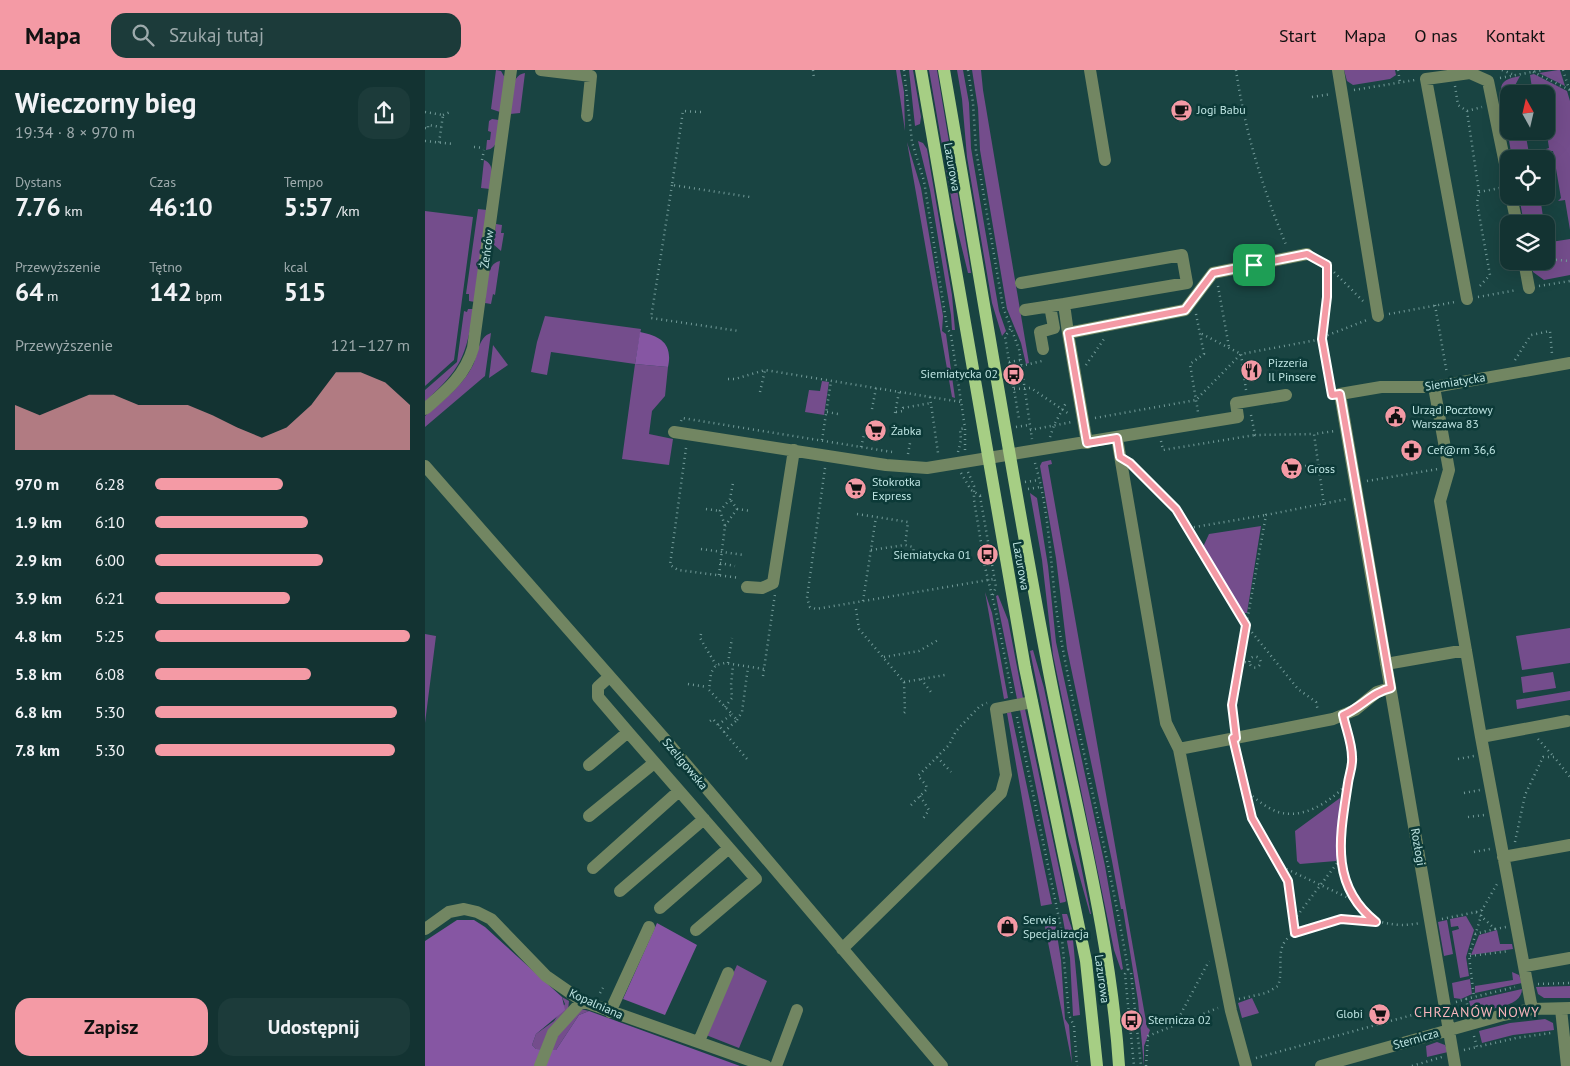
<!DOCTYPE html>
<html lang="pl">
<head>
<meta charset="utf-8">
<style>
  body { margin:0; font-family:"PT Sans",sans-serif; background:#1c3b3a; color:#f1f3f6; height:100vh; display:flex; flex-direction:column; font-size:19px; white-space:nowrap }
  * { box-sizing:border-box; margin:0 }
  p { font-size:16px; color:#9daaac }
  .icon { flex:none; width:28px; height:28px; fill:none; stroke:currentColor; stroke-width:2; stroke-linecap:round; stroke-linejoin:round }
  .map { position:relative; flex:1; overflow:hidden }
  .details { display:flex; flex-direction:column; background:#133332; width:425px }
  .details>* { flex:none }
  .needle { width:32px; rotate:352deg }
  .fabs { position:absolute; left:1075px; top:15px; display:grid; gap:10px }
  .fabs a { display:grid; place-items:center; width:55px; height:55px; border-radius:10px; background:#133332; box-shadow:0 5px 20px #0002,0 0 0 1px #324e4d; font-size:25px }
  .pin { position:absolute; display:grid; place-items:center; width:42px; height:42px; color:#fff; margin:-21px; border-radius:10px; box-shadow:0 2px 8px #0006 }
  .round { display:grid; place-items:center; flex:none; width:52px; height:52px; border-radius:15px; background:#1c3b3a }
  .head { display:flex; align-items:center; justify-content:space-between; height:85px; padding:0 15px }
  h1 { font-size:28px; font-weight:800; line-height:38px }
  .stats { display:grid; grid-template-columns:repeat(3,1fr); gap:8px; height:85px; padding:5px 15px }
  .stats div { display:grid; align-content:center }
  .stats b { font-size:25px; font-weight:800 }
  .stats small { font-size:14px; font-weight:400 }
  .stats p { font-size:14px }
  .chart { height:140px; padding:10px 15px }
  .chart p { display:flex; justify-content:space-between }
  .chart svg { width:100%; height:90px; margin-top:5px; fill:#f49aa5; opacity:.7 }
  .primary-button { display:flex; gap:10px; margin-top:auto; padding:10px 15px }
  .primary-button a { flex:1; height:58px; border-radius:15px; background:#f49aa5; color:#111; font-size:20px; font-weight:800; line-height:58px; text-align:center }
  .primary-button a+a { background:#1c3b3a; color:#f1f3f6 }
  ul { padding:0 15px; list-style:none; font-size:16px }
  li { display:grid; grid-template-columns:80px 60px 1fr; align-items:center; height:38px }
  li i { height:12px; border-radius:6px; background:#f49aa5 }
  header { display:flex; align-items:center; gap:30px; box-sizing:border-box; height:70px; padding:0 25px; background:#f49aa5; color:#111 }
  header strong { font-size:24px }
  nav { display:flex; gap:28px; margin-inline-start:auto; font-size:18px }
  .search { width:350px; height:45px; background:#1c3b3a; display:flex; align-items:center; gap:12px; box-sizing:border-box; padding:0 18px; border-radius:15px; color:#9daaac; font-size:19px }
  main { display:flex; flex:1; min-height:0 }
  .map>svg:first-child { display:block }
  .green { fill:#744d8c }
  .forest { fill:#8656a3 }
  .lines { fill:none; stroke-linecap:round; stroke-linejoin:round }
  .path { stroke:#739b99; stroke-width:2.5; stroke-dasharray:1 4; stroke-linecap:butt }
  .minor { stroke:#728662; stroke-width:12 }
  .major { stroke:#a6ce84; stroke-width:12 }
  .route-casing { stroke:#fff; stroke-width:10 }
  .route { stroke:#f49aa5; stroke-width:6 }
  .labels { text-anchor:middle; stroke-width:5; stroke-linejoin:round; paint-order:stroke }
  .poi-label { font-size:12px; fill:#bee4e2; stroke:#0c3a38; text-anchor:start }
  .street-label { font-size:12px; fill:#bee4e2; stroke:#0c3a38 }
  .neighbourhood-label { font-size:14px; letter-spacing:1px; fill:#f9b5bc; stroke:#0c3a38 }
</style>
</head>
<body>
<header>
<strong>Mapa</strong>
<div class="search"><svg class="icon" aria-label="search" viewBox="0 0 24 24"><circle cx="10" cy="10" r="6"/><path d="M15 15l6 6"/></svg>Szukaj tutaj</div>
<nav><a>Start</a><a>Mapa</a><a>O nas</a><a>Kontakt</a></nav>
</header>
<main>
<section class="details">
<div class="head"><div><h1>Wieczorny bieg</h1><p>19:34 · 8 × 970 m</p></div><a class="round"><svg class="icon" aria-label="share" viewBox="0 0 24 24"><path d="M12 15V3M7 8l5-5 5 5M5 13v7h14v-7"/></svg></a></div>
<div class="stats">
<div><p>Dystans</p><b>7.76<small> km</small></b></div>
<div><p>Czas</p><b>46:10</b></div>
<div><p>Tempo</p><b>5:57<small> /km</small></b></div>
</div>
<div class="stats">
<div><p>Przewyższenie</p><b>64<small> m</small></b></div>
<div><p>Tętno</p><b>142<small> bpm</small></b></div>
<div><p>kcal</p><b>515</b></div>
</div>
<div class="chart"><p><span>Przewyższenie</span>121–127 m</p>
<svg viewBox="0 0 160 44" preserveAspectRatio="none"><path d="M0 44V22L10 27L20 22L30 17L40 17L50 22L60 22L70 22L80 27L90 33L100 38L110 33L120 22L130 6L140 6L150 11L160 22V44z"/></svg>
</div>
<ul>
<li><b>970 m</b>6:28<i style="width:50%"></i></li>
<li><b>1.9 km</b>6:10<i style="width:60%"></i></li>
<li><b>2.9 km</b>6:00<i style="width:66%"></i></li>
<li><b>3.9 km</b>6:21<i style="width:53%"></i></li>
<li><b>4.8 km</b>5:25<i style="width:100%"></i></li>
<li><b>5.8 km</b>6:08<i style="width:61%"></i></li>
<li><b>6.8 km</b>5:30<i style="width:95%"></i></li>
<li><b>7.8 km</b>5:30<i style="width:94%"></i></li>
</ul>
<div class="primary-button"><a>Zapisz</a><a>Udostępnij</a></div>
</section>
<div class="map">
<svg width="1145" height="996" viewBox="0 0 1145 996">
  <rect width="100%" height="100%" fill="#194442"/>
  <!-- green -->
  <path class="green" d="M71,0L76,1L80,8L75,42L66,39Z
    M471,0H475L479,22L480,61Z
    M484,0H488L496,47L495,54L490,56Z
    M504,0H512L546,203H543L530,150Z
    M532,0H538L544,33L546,78L574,241L581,261L577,266L567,233L542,87L537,29Z
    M547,0H556L558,20L604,293L601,294L596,273L582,239L555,80L553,38Z
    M919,0H970L971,5L965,9L928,15L922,11Z
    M1135,0L1140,16L1114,3L1133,0Z
    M100,3L95,43L85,44C87,31 84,5 100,3Z
    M1109,4L1142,21L1145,31V160L1140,130L1133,131L1136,128L1128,81H1121V79L1124,78C1121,59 1121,44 1121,24H1118L1116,16L1107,18L1105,5Z
    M1095,6L1086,23L1078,29C1072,12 1080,9 1095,6Z
    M1084,41V61H1100L1105,89H1087L1080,45Z
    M67,49L74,50C73,61 75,79 61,80L62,70H65L66,62L63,61L64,51Z
    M493,71L498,73L502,79L527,225L530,260H527L526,245L505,120Z
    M482,72L496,118L518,246L517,261L521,264L530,328L527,327Z
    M59,90C71,95 66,108 65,119L56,118Z
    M1094,126H1115L1119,154H1099Z
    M53,139L62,140L50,232L44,231V224H41Z
    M0,141L48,147L29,290L0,316Z
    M71,154L77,155L76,163H79L76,181L68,174Z
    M1121,166H1125L1126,172L1145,169V205L1119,210L1108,202L1106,191H1121Z
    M75,191L70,225L68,224L66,234L60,233C62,221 60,193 75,191Z
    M43,239H49C40,289 37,297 0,332V320L32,292L39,241L42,242Z
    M120,246L216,259L210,294L243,297L240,326L227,341L224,364L248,369L244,395L197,389L210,294L126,282L122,305L106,302L112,272Z
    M66,263L60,306L0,357V346C18,330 36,318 48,295C53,285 53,267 66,263Z
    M68,275L83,295L64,308Z
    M397,311L404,312L399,345L380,342L384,320L395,321Z
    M626,390L627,394L623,395L722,957L725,960L719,976V996L713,931L698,839H696L687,791L642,579L631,488L615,396L617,392Z
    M605,423L612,428L623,496L631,572L680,796L698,899L696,900L689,880L628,585L617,490Z
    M836,456L822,543H816L778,477L784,464Z
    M560,522L567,543L583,628L579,629Z
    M573,525L583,550L598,628L592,629L571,526Z
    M1145,558V593L1097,600L1091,566Z
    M0,564L11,566L0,653Z
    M608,580L619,618L666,844H665L643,765L605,581Z
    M1128,602L1131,618L1098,623L1096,607Z
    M1145,621V630L1092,639L1091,630Z
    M600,639L641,831L640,832L635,833L595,640Z
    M586,642L627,834L616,836L582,643Z
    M915,728L912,788L911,791L875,794L872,791L870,761Z
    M637,844H642L647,859L655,945L648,946L645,888Z
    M629,846L636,890L640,949L644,955L647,993L618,847Z
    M1041,846L1049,860L1041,887L1044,906L1035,908L1027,861L1034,859L1033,856L1026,857L1025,849Z
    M1022,850L1028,884L1019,886L1013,852Z
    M1072,860L1075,874H1087L1088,879L1046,885L1054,865Z
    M312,895L342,911L314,978L281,965Z
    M1087,902L1094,905L1097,913L1050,923V916L1088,910Z
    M1045,909L1047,924L1036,929L1029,928L1027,913Z
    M1145,916V928H1119L1113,924L1111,917Z
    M1097,919C1097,938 1061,939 1047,942L1044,931Z
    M137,927L144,931L143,941L117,979H111L107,975L111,964L129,951L140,934Z
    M827,928L834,943L817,948L813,933Z
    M156,939L164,941L154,945L131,980H125L131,965Z
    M1120,949L1128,953L1129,960L1088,965L1057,973L1054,961L1085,953Z
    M1012,972L1020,975L1023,982L1002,987L1001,976Z"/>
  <!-- forest -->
  <path class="forest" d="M215,262C236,266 248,274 243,297L210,294Z
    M32,850H49L60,857L137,927L140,940L111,964L107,975L111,979L131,980L154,945L164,941L315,996H0V871Z
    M232,853L272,875L240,945L198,929Z"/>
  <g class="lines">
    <!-- path -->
    <path class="path" d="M388,0L389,9
      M479,0L487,72L499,111L522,257L526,265L540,358V380
      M543,0L548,33L551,80L578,237L594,279L607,369
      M811,0C820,62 838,120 862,177
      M973,0L975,12
      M1077,0L1087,4
      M1138,0L1145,22
      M1108,2L1145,20
      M1075,8L1118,0
      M1030,16L1033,35L1042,41L1054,122L1052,133L1065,205L1053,218
      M929,20L990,10
      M887,27L906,24
      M1042,41L1057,37
      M0,42L18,45L14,73
      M276,42L258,41L247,115L325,127
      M18,45L25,42
      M0,58L3,59V55L16,57
      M0,71L29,74
      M49,77L59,78
      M57,90L59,80
      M247,115L226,248L314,261
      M1054,122L1075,118
      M1121,189L1145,191
      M893,190L902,195L904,201L898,268
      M902,195L938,231
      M793,216L804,277
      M1114,216L1145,211
      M1053,227L1092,220
      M1010,235L1022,304
      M771,244L779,284L765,294L773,342
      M964,244L1030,232
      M585,259L580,267L594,349
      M898,267L942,250
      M1090,290L1106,265L1125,261L1127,284
      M584,292L595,290
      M661,295L679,269
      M596,296L617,291
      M303,309H310L340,300L536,332
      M589,319L606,318L644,344
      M821,320L816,284L897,269L905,317
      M335,322L340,300
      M505,327L513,383
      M447,339L451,318
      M402,342L413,344
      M471,342L478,341V338L506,333
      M470,343L474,322
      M826,345L830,365L889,364
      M670,348L771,330L816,284L775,263
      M256,351L257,348L467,382
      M591,357L604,355
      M605,360L647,352
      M625,367L629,355L642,331
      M397,370L406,311
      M736,371L738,380L830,365
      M436,377L439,365
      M261,378L245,495L253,500L315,508
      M533,382L536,370L535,359L540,358
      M483,384L485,373
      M610,393C627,450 625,511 636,569C656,679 684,788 703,899L706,903L716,996
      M709,396L751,439L821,555L873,619L891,632L893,641
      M880,396L893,395
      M400,398L382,528L385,537L391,539L569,509
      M543,402L549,416V430L560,497L571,542L587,624
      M536,403L546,420L556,426
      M942,411L1013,399
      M600,412L614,410
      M603,419L615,417
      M555,426L571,517L567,527
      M899,435L889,364L910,361
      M281,439L295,441
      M312,439L326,441
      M432,444L483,452L480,475
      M300,456L312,439L305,429
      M764,458L841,445
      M276,479L319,485
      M446,480L480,475L488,477L490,489
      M295,493L310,496
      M294,505L300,456L295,441L305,429L308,413
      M438,531L451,447
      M431,539L434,559L479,612L480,642L478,644
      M276,564L275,568L291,595
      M824.5 592a5.5 5.5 0 1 1 11 0a5.5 5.5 0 1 1-11 0Z
      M459,587L494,581L513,570
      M815,591L825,593
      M303,593L307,568
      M338,606L339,599
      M496,609L506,622
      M479,612L520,605
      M263,614L282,617
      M300,637L307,628L306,615L308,595
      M592,647L636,858L644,945L649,956L652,996
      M312,650L317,642L323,597
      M285,651L288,649L322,689
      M293,655L307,644L284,620L286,603L291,595L300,593L339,599L350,524
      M809,657L807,635L841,445L922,429
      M299,662L312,650L307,644
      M1113,669L1129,687
      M810,680L827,748L863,811L870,863
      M512,687L526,702
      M1033,689L1049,686
      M820,720C830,728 841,738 853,742C879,750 906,731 923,713
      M1039,723L1055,720
      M495,726L504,740L497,750
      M486,735L502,719L501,715L493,706L524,675L531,661L555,636L562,633
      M1043,747L1059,745
      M1090,772L1100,725L1118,687H1129L1145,707
      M1049,782L1065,779
      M916,788C917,814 929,835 950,851
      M857,797L930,831
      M1051,842L1057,840L1072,814
      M1017,849L1051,842L1056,846L1044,886L1049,927
      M869,850L916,788L927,686L921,656
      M1070,859L1081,857
      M1050,864L1070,859L1056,846L1057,840
      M1045,886L1084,881
      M703,899L700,904L709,996
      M1113,914L1145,913
      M175,923L178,918
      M814,929L841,923L853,916C860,896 847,875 870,863C890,857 910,848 930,848C956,849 966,859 995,853
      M1041,929L1090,917
      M1031,932L1041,929L1044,943
      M751,953L784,891
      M1049,966L1052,977L1091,968L1126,963
      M1039,980L1052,977
      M831,988L1009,939
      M721,996L723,966L793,938
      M987,996L1017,987"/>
    <!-- minor -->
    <path class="minor" d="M116,0L166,6L162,46
      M665,0L680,90
      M913,0L953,246
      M1086,126L1092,154
      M1099,191L1104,218
      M596,213L757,185L762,213L639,234
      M1042,229L1001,9L1045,3L1063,11L1084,113
      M600,240L639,234L643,263
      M618,279L615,262L629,258L625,236
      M1009,317L1024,400L1015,431L1056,667L1107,939
      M0,339C21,321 40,306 48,278L86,0
      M249,362L461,395L502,398L813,347L811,333L861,325
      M692,368L741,653L754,679L806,941L821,996
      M662,373L643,263L760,240L788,203L882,184
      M0,396L238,667L517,996
      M322,517L337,518L348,513L369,380
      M961,594L1041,580
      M184,607L173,617V627L203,662
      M1056,667L1142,651
      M754,679L908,649L930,640L952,622L965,618
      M164,695L203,662L331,809L271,860
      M164,746L229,693
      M1078,787L1145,775
      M168,798L254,721
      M195,821L279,749
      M235,838L304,778
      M0,859L24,842L39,839L52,842L66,849L121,906L157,931L341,996
      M417,879L576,723L581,705L571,639L607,632
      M1100,896L1145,888
      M1136,939L1142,996
      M185,942L224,857
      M274,971L303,903
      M115,996L128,963L157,931
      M351,996L372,940
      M896,996L1078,945L1107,939L1145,938
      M1030,996L915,324L956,317H1009L1145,293"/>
    <!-- major -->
    <path class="major" d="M496,0L600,598L661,891L672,996
      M519,0C553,195 584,391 621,586C646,722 685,857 694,996"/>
  </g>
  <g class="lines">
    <defs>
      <path id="route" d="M882,184L902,195V227L897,269L907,325L915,324L966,618C947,622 936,638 918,645C921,659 927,673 927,687C928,696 924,705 923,713C915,766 904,815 951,852L916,849L870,863L863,811L827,748L808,668H811L807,635L821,555L751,439L705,393L695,387L692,368L662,373L643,263L760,240L788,203Z"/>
    </defs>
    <!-- route casing -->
    <use href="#route" class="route-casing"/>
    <!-- route -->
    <use href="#route" class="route"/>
  </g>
  <!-- icons -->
  <defs>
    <symbol id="cafe-disc" viewBox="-11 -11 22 22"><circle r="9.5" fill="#f49aa5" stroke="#0c3a38"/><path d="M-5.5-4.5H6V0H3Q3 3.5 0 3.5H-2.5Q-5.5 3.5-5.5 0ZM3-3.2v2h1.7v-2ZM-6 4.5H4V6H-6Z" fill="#111"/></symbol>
    <symbol id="restaurant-disc" viewBox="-11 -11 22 22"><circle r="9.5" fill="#f49aa5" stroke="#0c3a38"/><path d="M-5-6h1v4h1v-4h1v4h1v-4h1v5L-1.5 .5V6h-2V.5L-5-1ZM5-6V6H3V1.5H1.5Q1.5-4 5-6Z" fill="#111"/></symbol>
    <symbol id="bus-disc" viewBox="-11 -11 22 22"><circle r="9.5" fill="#f49aa5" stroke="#0c3a38"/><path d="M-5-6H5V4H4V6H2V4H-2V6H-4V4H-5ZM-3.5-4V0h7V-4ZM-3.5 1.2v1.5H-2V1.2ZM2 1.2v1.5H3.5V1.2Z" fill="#111"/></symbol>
    <symbol id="civic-disc" viewBox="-11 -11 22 22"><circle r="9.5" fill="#f49aa5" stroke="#0c3a38"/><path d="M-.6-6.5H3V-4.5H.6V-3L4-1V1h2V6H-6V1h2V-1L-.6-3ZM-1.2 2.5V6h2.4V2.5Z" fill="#111"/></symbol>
    <symbol id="supermarket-disc" viewBox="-11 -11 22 22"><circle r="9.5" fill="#f49aa5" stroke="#0c3a38"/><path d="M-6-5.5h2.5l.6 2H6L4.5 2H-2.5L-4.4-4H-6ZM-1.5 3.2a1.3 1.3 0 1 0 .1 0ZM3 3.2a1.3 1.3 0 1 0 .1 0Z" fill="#111"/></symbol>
    <symbol id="pharmacy-disc" viewBox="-11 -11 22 22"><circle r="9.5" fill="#f49aa5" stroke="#0c3a38"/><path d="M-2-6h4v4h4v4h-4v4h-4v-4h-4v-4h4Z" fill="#111"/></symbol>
    <symbol id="shop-disc" viewBox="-11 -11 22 22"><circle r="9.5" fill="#f49aa5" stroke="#0c3a38"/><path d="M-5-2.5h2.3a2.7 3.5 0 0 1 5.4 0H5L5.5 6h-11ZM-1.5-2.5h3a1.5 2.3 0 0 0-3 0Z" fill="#111"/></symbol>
  </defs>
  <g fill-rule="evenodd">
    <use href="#cafe-disc" x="744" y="28" width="25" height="25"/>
    <use href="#restaurant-disc" x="814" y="288" width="25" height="25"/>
    <use href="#bus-disc" x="576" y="292" width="25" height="25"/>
    <use href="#civic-disc" x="958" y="334" width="25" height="25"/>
    <use href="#supermarket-disc" x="438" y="348" width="25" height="25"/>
    <use href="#pharmacy-disc" x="974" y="368" width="25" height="25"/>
    <use href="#supermarket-disc" x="854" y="386" width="25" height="25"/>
    <use href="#supermarket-disc" x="418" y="406" width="25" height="25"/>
    <use href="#bus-disc" x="550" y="472" width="25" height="25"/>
    <use href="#shop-disc" x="570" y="844" width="25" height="25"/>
    <use href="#supermarket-disc" x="942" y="932" width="25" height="25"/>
    <use href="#bus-disc" x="694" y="938" width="25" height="25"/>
  </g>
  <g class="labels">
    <!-- poi labels -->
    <g class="poi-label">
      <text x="772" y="44">Jogi Babu</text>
      <text x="843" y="297">Pizzeria<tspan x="843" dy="14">Il Pinsere</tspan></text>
      <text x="573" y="308" text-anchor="end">Siemiatycka 02</text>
      <text x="987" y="344">Urząd Pocztowy<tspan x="987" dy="14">Warszawa 83</tspan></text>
      <text x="466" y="365">Żabka</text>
      <text x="1002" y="384">Cef@rm 36,6</text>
      <text x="882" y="403">Gross</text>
      <text x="447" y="416">Stokrotka<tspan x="447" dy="14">Express</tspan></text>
      <text x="546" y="489" text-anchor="end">Siemiatycka 01</text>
      <text x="598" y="854">Serwis<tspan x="598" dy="14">Specjalizacja</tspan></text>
      <text x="938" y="948" text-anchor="end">Globi</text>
      <text x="723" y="954">Sternicza 02</text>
    </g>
    <!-- street labels -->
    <g class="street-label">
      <text transform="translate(527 97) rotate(80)" y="4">Lazurowa</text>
      <text transform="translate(62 179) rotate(-82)" y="4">Żeńców</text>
      <text transform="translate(1030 312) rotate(-9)" y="4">Siemiatycka</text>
      <text transform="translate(596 496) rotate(80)" y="4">Lazurowa</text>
      <text transform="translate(260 694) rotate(50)" y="4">Szeligowska</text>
      <text transform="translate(993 777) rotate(80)" y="4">Rozłogi</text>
      <text transform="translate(677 909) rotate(82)" y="4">Lazurowa</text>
      <text transform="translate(171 934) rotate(24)" y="4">Kopalniana</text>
      <text transform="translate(991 969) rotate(-16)" y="4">Sternicza</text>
    </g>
    <!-- neighbourhood labels -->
    <g class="neighbourhood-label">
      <text x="1052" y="947">CHRZANÓW NOWY</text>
    </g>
  </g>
</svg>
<div class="fabs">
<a><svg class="needle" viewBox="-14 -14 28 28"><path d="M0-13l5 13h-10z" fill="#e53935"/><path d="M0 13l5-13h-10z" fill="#9daaac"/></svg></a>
<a><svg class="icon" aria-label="locate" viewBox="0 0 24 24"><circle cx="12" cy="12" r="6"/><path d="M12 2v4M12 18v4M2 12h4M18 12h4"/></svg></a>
<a><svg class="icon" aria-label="layers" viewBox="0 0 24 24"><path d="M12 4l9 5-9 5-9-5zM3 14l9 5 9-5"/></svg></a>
</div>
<div class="pin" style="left:829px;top:195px;background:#1e9e55"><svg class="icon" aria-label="arrive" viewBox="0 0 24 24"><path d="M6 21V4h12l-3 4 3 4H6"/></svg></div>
</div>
</main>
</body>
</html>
